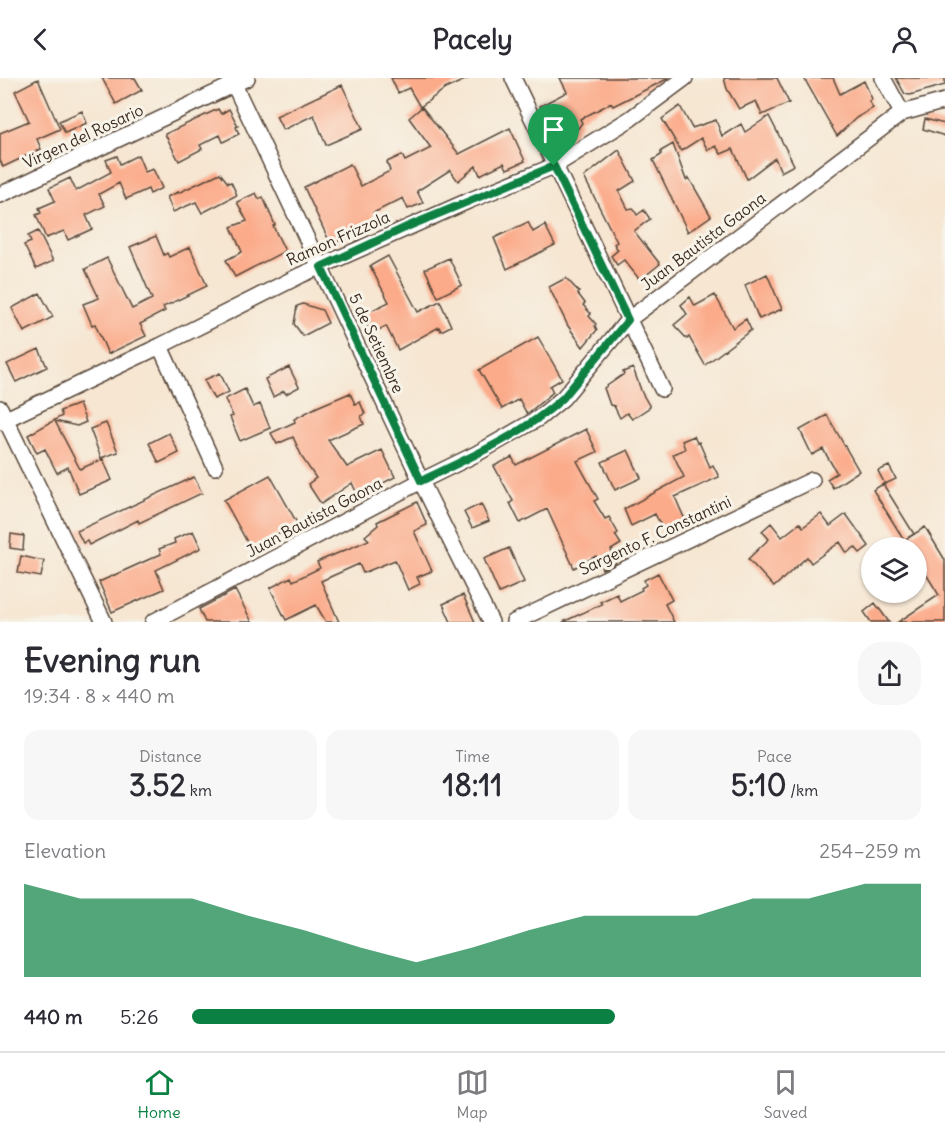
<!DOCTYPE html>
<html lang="en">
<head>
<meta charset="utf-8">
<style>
  body { margin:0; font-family:Delius,sans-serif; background:#f7f7f7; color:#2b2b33; height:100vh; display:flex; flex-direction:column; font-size:22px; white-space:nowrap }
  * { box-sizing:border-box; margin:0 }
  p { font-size:20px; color:#7c7c81 }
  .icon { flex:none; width:33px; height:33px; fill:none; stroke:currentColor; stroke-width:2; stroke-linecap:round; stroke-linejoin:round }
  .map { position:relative; height:544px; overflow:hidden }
  .panel { display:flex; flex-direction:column; background:#fff; flex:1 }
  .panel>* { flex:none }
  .tools { position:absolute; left:861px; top:459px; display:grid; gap:12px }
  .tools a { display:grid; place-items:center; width:66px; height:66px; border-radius:50%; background:#fff; box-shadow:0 2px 4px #0004; font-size:30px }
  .pin { position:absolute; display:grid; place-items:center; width:51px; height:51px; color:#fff; margin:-62px -26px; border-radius:50% 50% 50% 0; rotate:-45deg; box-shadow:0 0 6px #0007 }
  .pin .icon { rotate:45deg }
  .round { display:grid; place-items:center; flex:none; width:63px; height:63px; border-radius:24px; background:#f7f7f7 }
  .headline { display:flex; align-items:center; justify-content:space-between; height:102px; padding:0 24px }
  h1 { font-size:33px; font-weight:800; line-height:45px }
  .figures { display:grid; grid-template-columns:repeat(3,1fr); gap:9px; height:102px; padding:6px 24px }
  .figures div { display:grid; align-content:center; border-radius:15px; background:#f7f7f7; text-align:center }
  .figures b { font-size:30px; font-weight:800 }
  .figures small { font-size:16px; font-weight:400 }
  .figures p { font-size:16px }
  .chart { height:168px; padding:12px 24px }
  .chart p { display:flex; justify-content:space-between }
  .chart svg { width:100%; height:108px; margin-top:6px; fill:#0b8043; opacity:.7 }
  ul { padding:0 24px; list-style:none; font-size:20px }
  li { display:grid; grid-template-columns:96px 72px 1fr; align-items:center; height:45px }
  li i { height:15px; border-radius:8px; background:#0b8043 }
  header { display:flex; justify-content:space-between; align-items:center; height:78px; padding:0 24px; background:#fff; font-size:27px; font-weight:800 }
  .tab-bar { display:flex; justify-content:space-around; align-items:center; height:84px; border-top:2px solid #e1e1e2; background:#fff; font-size:16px; color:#7c7c81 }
  .tab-bar a { display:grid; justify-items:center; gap:3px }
  .tab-bar .active { color:#0b8043 }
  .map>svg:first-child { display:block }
  .building { fill:#fbab8a }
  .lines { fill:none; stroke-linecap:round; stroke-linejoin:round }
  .minor-casing { stroke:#574639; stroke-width:18 }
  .minor { stroke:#fff; stroke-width:15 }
  .route-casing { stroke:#fff; stroke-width:12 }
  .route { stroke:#0b8043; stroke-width:8 }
  .labels { text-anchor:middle; stroke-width:6; stroke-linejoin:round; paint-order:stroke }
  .street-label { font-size:16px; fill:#3b2a1e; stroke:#f7f3e8 }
</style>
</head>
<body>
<header><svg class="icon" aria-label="back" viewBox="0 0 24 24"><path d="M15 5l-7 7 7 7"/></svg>Pacely<svg class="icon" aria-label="person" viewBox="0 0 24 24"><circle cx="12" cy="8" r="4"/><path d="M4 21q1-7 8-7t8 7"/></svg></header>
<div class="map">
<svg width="945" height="544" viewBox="0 0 945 544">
  <rect width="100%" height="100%" fill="#f7f3e8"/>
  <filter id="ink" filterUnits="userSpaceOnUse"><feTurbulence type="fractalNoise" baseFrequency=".0167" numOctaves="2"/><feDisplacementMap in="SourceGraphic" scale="12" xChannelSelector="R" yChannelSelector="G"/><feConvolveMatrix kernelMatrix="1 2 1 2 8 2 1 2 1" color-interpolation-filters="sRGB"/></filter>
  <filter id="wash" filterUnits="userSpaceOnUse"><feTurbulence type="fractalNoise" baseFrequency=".008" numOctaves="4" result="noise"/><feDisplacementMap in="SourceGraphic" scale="24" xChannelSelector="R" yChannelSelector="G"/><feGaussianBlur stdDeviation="1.35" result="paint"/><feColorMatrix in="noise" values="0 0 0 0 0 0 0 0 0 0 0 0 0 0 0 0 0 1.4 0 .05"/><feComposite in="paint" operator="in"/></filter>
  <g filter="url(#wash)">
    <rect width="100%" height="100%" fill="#f6e6d2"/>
    <g id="blocks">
      <!-- building -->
      <path class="building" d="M102,0H135L142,12L116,26Z
        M391,0H469L445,11L420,29L409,10L398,15Z
        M560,0H669L613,28L611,25L580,41L582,45L570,61L560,53L555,56L540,28L567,14Z
        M724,0H777L789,25L762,37L756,23L739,31L727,11Z
        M804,0H833L840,16L864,3L872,21L869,23L873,30L856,40L837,58Z
        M896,0H945V7L910,17L905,16Z
        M38,1L60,51L37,61L41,71L3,89L0,82V55L29,43L15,13Z
        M342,7L363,51L326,67L314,37L283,52L276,38Z
        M680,28L692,50L716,42L722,58L741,46L745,54L769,38L794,87L781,94L775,80L747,101L733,71L721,76L716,68L708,72L701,60L681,73L662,41Z
        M422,29L459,76L510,50L525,83L507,91L504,85L480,97L476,88L458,103L450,92L417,113L423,125L408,131L403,120L373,135L378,144L331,167L304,109L350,86L361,108L390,93L387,84L402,77L405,83L431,70L409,40Z
        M218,31L221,36L229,31L238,48L236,49L239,56L223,64L220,57L200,67L202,71L179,83L165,56Z
        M82,33L87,45L65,55L59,43Z
        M925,41L945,46V58L923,51Z
        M673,66L686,102L689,100L711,138L688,154L653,82L661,77V73Z
        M619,72L635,103L619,113L628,131L633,130L637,137L644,132L650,141L634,153L660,186L640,202L624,182L617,187L611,178L618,172L614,166L617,164L584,99Z
        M138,77L145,94L153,91L162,110L150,116L148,111L126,121L119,105L99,116L105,128L86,137L92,151L68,162L64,153L46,160L36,137L41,135L39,130L55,123L49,110L70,100L76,113L111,94L106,82L117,78L120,86Z
        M220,95L228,105L231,104L237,117L202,135L196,124L173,134L167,119L178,114V115Z
        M256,115L259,121L263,119L275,147L273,148L285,173L235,199L226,182L242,174L231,149L247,143L237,124Z
        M528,144L533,154L545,147L555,167L507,191L494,160Z
        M38,153L53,183L36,191L24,167L31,164L28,158Z
        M156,158L164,177L167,175L169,179L190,169L207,208L163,229L165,233L140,246L146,258L108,276L95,246L92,247L83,226L99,220L85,191L107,180L132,231L152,221L130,169Z
        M388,178L418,234L440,223L451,248L441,253L439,249L398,272L386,248L371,256L366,246L370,243L366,235L389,224L370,188Z
        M449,180L462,207L438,219L425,191Z
        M767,196L782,231L759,241L745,207Z
        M566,200L579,214L578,216L585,225L583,227L591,236L589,238L596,246L595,248L597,252L583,269L568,248L549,209Z
        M40,215L53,239L24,254L12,230Z
        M715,217L733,250L746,241L751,252L705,287L689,259L687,261L674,247L687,236L681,227L690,219L695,228Z
        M303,226L322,232L328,245L303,258L294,246L297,228Z
        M538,259L562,301L550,308L553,314L527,336L519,321L502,331L479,292Z
        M39,271L47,289L16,304L7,286Z
        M289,289L299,309L286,316L284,313L273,319L265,301Z
        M633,290L642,315L650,329L632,341L627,335L620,340L614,328L610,327L604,310L624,296L623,294Z
        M220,295L229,314L214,321L204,302Z
        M245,311L253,329L260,326L270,350L240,363L230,339L233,338L225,321Z
        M350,315L355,326L360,324L365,336L361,338L364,346L328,362L347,389L382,372L395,399L358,418L352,405L321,426L308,406L316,400L303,381L293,359L277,366L271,355L295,344L294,341L317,329Z
        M79,326L86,344L77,348L55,343L80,391L103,381L112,402L79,416L68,389L57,395L45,371L37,375L28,357L62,338L60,333Z
        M827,337L859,393L833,410L827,401L837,395L823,371L812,377L800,352Z
        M106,345L118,374L101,380L90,351Z
        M586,351L597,374L577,383L598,421L594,423L605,441L609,439L618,455L615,457L621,466L611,472L616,485L602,491L596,478L574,490L547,431L520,445L510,425L513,423L494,388L512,379L516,387Z
        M169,355L179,375L159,385L149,365Z
        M694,358L697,365L699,364L710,389L713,387L719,399L675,419L686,444L665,455L655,436L631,448L624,431L684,399L673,376L685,371L682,363Z
        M628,372L641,400L615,412L602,384Z
        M889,388L896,401L885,406L878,393Z
        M270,397L297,445L251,471L224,422Z
        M194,399L202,415L139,445L138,442L89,467L87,463L83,465L77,453Z
        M883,406L914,456L904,462L873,412Z
        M417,424L427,447L414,453L432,493L417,499L420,506L408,512L395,482L363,495L359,486L321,503L339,544H326L316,527L286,542L270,510L291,499L293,503L320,490L317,484L369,462L365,458L378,447L377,444Z
        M481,426L489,443L472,450L464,434Z
        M821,436L830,448L846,436L869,468L860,475L855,469L847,475L840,464L811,485L807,479L774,509L748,481L769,461L762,453L771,445L782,459L800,445L803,449Z
        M925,449L945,482V544H898L939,517L916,480V470H910L905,462Z
        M193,453L201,470L156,492L164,511L112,534L99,504L161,476L159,471L175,465L174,461Z
        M11,456L24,458L23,472L10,470Z
        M509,470L524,504L499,515L484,481Z
        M21,478L44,483L41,499L18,495Z
        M658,495L672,522L665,526L674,544H563L602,526L600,524L617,516L620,523L642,512L641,510L646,507L644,502Z
        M235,512L252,544H205L199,531Z
        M463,517L475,544H451L443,526Z
        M875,525L889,544H871L864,534Z"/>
    </g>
  </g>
  <g filter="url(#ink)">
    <use href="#blocks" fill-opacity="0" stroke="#574639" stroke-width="1.5"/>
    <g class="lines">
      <defs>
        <path id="minor" d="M231,0L421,403L491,544
          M513,0L662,311
          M883,0L902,35
          M0,117L247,0
          M160,268L215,389
          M0,330L104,544
          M0,344L160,268L301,197L468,123L554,88L630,41L685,0
          M153,544L421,403L476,376L539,340L563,320L628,242L902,35L945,23
          M514,544L812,402"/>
      </defs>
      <!-- minor casing -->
      <use href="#minor" class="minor-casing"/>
      <!-- minor -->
      <use href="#minor" class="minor"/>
    </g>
  </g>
  <g class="lines" filter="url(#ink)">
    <defs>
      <path id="route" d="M554,88L628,242L563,320C524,356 469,380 421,403L321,189L409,148Z"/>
    </defs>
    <!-- route casing -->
    <use href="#route" class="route-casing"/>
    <!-- route -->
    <use href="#route" class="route"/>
  </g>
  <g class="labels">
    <!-- street labels -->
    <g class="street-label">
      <text transform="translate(83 58) rotate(-25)" y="6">Virgen del Rosario</text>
      <text transform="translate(338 160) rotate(-24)" y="6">Ramon Frizzola</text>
      <text transform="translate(703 163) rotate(-37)" y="6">Juan Bautista Gaona</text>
      <text transform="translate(377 265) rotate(65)" y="6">5 de Setiembre</text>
      <text transform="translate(314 439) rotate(-28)" y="6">Juan Bautista Gaona</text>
      <text transform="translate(655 457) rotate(-25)" y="6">Sargento F. Constantini</text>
    </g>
  </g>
</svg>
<div class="tools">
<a><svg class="icon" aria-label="layers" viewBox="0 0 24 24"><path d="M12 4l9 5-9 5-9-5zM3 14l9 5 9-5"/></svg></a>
</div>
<div class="pin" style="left:554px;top:88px;background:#1e9e55"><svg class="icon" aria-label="arrive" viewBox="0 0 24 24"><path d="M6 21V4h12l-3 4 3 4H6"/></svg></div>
</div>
<section class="panel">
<div class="headline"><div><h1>Evening run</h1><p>19:34 · 8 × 440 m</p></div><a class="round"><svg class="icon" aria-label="share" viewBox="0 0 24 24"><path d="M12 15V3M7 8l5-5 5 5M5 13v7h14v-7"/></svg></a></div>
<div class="figures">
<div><p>Distance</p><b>3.52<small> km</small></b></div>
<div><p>Time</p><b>18:11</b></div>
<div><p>Pace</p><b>5:10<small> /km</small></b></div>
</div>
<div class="chart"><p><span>Elevation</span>254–259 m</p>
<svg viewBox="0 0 160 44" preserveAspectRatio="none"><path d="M0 44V6L10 12L20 12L30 12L40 19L50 25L60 32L70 38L80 32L90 25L100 19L110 19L120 19L130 12L140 12L150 6L160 6V44z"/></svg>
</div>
<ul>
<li><b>440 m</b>5:26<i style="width:58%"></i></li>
</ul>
</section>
<nav class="tab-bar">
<a class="active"><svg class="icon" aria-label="home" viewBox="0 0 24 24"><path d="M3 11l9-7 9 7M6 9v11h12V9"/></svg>Home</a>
<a><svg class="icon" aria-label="map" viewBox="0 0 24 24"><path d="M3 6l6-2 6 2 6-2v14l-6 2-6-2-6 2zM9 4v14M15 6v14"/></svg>Map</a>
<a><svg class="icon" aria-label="saved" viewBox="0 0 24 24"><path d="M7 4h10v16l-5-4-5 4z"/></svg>Saved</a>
</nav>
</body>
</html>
